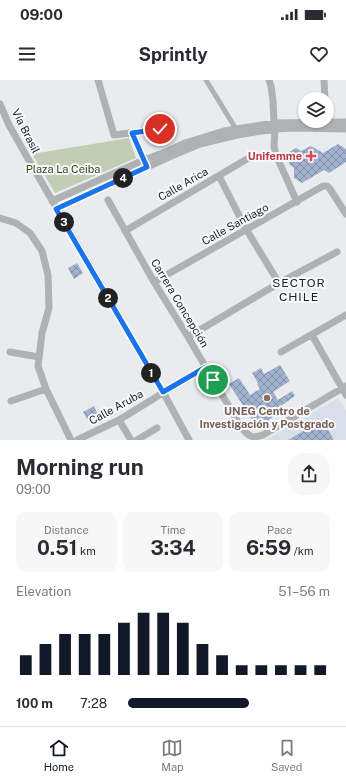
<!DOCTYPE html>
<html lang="en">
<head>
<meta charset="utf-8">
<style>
  body { margin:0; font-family:"Public Sans",sans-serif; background:#f7f7f7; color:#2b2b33; height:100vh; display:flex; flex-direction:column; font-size:15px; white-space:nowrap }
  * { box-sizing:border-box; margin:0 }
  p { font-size:13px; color:#7c7c81 }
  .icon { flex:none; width:22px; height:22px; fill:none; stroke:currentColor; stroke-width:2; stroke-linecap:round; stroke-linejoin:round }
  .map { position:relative; height:360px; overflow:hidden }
  .side { display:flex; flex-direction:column; background:#fff; flex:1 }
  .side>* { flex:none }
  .fabs { position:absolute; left:298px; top:12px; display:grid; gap:8px }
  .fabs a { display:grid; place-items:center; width:36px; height:36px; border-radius:50%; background:#fff; box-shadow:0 1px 3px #0004; font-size:20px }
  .pin { position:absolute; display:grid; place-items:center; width:34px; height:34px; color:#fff; margin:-17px; border:2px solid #fff; border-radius:50%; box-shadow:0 1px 4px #0007 }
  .km { position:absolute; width:20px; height:20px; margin:-10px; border-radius:50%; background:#222; color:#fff; font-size:11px; line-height:20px; text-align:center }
  .round { display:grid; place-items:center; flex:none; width:42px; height:42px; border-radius:16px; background:#f7f7f7 }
  .head { display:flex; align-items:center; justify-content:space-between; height:68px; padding:0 16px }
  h1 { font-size:22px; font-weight:700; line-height:30px }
  .stats { display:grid; grid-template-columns:repeat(3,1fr); gap:6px; height:68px; padding:4px 16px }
  .stats div { display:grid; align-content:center; border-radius:10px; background:#f7f7f7; text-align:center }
  .stats b { font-size:20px; font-weight:700 }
  .stats small { font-size:11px; font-weight:400 }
  .stats p { font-size:11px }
  .chart { height:112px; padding:8px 16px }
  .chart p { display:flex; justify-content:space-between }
  .chart svg { width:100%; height:72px; margin-top:4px; stroke:#111827; stroke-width:6 }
  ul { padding:0 16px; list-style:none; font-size:13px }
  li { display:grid; grid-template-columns:64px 48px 1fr; align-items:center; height:30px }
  li i { height:10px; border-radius:5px; background:#111827 }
  .status { display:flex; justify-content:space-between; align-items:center; height:28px; padding:0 20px; background:#fff; direction:ltr }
  .status svg { height:11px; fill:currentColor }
  header { display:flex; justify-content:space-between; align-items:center; height:52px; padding:0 16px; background:#fff; font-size:18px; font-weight:700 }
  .dock { display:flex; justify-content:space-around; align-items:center; height:56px; border-top:1px solid #e1e1e2; background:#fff; font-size:11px; color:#7c7c81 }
  .dock a { display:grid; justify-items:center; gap:2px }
  .dock .selected { color:#111827 }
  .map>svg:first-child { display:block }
  .built { fill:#d9dfe8 }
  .green { fill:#c1cdb5 }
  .building { fill:url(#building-cross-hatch) }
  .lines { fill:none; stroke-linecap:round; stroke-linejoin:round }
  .pedestrian { stroke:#b0b1b2; stroke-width:5 }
  .minor { stroke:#b0b1b2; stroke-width:7 }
  .route-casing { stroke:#fff; stroke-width:8 }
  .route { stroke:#1a73e8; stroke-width:5 }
  .health-dot { fill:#e0444e; stroke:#f7f9fc; stroke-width:1.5 }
  .education-dot { fill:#8d6e63; stroke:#f7f9fc; stroke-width:1.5 }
  .labels { text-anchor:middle; stroke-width:4; stroke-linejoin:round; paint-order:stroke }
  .street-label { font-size:11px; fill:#1e1f20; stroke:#f7f9fc }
  .health-label { font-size:11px; font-weight:bold; fill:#be3a42; stroke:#f7f9fc; text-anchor:end }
  .park-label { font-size:11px; fill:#344817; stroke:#f7f9fc }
  .education-label { font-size:11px; font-weight:bold; fill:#785e54; stroke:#f7f9fc }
  .neighbourhood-label { font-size:12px; letter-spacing:1px; fill:#1e1f20; stroke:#f7f9fc }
</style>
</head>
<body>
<div class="status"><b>09:00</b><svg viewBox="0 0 49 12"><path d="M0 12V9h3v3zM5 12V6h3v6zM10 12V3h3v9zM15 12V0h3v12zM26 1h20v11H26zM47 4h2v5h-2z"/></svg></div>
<header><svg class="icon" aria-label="menu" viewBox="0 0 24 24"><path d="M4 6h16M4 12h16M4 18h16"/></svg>Sprintly<svg class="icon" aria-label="heart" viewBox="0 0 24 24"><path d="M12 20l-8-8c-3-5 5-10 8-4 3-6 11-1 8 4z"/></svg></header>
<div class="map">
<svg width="346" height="360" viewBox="0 0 346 360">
  <defs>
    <pattern id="building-cross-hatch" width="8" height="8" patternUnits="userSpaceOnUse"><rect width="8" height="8" fill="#a0b2cf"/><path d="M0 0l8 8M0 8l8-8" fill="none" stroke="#8290a8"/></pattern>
  </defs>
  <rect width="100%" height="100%" fill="#e9ebee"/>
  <!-- built -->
  <path class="built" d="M338,318L346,330V360H266Z"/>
  <!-- green -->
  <path class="green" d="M129,58L136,78L55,113L32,74Z"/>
  <!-- building -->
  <path class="building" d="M338,64L346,69V82L329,93L324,90L302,103L294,98V88L289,84V72L296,68L301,71L311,66L323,73Z
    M77,183L83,193L74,199L68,188Z
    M280,285L290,301L273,312L278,320L292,311L295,316L282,325L284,330L257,347L229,304L239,298L250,315L260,309L257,304L258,303L252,293L261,288L264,294Z
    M94,326L99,337L89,342L83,332Z
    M322,340L334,360H288Z"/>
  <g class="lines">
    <!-- pedestrian -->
    <path class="pedestrian" d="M206,0L236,49"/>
    <!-- minor -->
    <path class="minor" d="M98,0L114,55L161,49
      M269,0L271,6L273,20L274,43L275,49L274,66L276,75L297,122
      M324,0L325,19
      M0,24L9,45L27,77L163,312L189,360
      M132,53L145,84
      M219,96L246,149L279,203
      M108,120L154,202L188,257L241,347C248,356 252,359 263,355L346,306
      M52,121L144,80L168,71L185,63L224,51L274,43L346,42
      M56,129L169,77L200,64L237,55L275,49L295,48L346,49
      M0,138L16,143L30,153L42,171L48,195L49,228L42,253L38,286L46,309L71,360
      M125,151L252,76
      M154,202L323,106H327L330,109L346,134
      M312,255L346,315
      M188,257L279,203L337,172
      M10,272L39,277
      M281,272L346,235
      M11,321L46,309
      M119,340L131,360
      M77,360L119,340L205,287
      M137,360L157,348"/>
  </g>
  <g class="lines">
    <defs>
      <path id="route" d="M160,49L132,53L147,87L56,129L163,312L206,287L213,300"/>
    </defs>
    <!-- route casing -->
    <use href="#route" class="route-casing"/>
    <!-- route -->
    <use href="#route" class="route"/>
  </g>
  <!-- markers -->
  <path class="health-dot" d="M309 70h4v4h4v4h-4v4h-4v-4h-4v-4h4z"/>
  <circle class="education-dot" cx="267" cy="318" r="4"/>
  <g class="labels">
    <!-- street labels -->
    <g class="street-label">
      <text transform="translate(26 51) rotate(63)" y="4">Vía Brasil</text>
      <text transform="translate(183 104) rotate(-30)" y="4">Calle Arica</text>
      <text transform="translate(235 144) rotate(-29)" y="4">Calle Santiago</text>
      <text transform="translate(180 223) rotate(59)" y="4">Carrera Concepción</text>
      <text transform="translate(116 327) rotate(-29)" y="4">Calle Aruba</text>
    </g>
    <!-- health labels -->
    <g class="health-label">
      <text x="302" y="80">Unifemme</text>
    </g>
    <!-- park labels -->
    <g class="park-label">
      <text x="63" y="93">Plaza La Ceiba</text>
    </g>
    <!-- education labels -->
    <g class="education-label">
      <text x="267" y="335">UNEG Centro de<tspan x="267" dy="13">Investigación y Postgrado</tspan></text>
    </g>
    <!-- neighbourhood labels -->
    <g class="neighbourhood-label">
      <text x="299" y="207">SECTOR<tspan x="299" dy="14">CHILE</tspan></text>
    </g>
  </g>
</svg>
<div class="fabs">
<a><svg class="icon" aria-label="layers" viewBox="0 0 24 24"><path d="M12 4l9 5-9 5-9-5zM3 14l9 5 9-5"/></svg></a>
</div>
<div class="pin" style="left:213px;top:300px;background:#1e9e55"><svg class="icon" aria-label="arrive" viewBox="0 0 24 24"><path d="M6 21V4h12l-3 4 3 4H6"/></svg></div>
<div class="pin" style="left:160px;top:49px;background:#d93025"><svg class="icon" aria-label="check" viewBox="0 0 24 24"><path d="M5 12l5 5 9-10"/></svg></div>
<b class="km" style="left:151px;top:293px">1</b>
<b class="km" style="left:108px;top:218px">2</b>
<b class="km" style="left:64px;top:142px">3</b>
<b class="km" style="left:123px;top:98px">4</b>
</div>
<section class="side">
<div class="head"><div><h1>Morning run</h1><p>09:00</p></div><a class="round"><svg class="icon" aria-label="share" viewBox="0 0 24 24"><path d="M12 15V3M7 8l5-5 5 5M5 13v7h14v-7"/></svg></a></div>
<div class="stats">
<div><p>Distance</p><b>0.51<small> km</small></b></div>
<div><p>Time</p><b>3:34</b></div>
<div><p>Pace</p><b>6:59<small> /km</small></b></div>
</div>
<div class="chart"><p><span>Elevation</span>51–56 m</p>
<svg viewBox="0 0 160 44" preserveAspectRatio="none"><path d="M5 44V32M15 44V25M25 44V19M35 44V19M45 44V19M55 44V12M65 44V6M75 44V6M85 44V12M95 44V25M105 44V32M115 44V38M125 44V38M135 44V38M145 44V38M155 44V38"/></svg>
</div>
<ul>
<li><b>100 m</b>7:28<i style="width:60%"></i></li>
</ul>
</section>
<nav class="dock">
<a class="selected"><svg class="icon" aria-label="home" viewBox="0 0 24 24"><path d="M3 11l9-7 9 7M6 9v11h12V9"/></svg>Home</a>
<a><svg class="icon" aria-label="map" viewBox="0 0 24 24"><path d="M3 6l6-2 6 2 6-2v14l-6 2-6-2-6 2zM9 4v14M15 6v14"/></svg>Map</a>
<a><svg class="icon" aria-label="saved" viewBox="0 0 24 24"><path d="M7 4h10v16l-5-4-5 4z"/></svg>Saved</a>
</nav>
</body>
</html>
